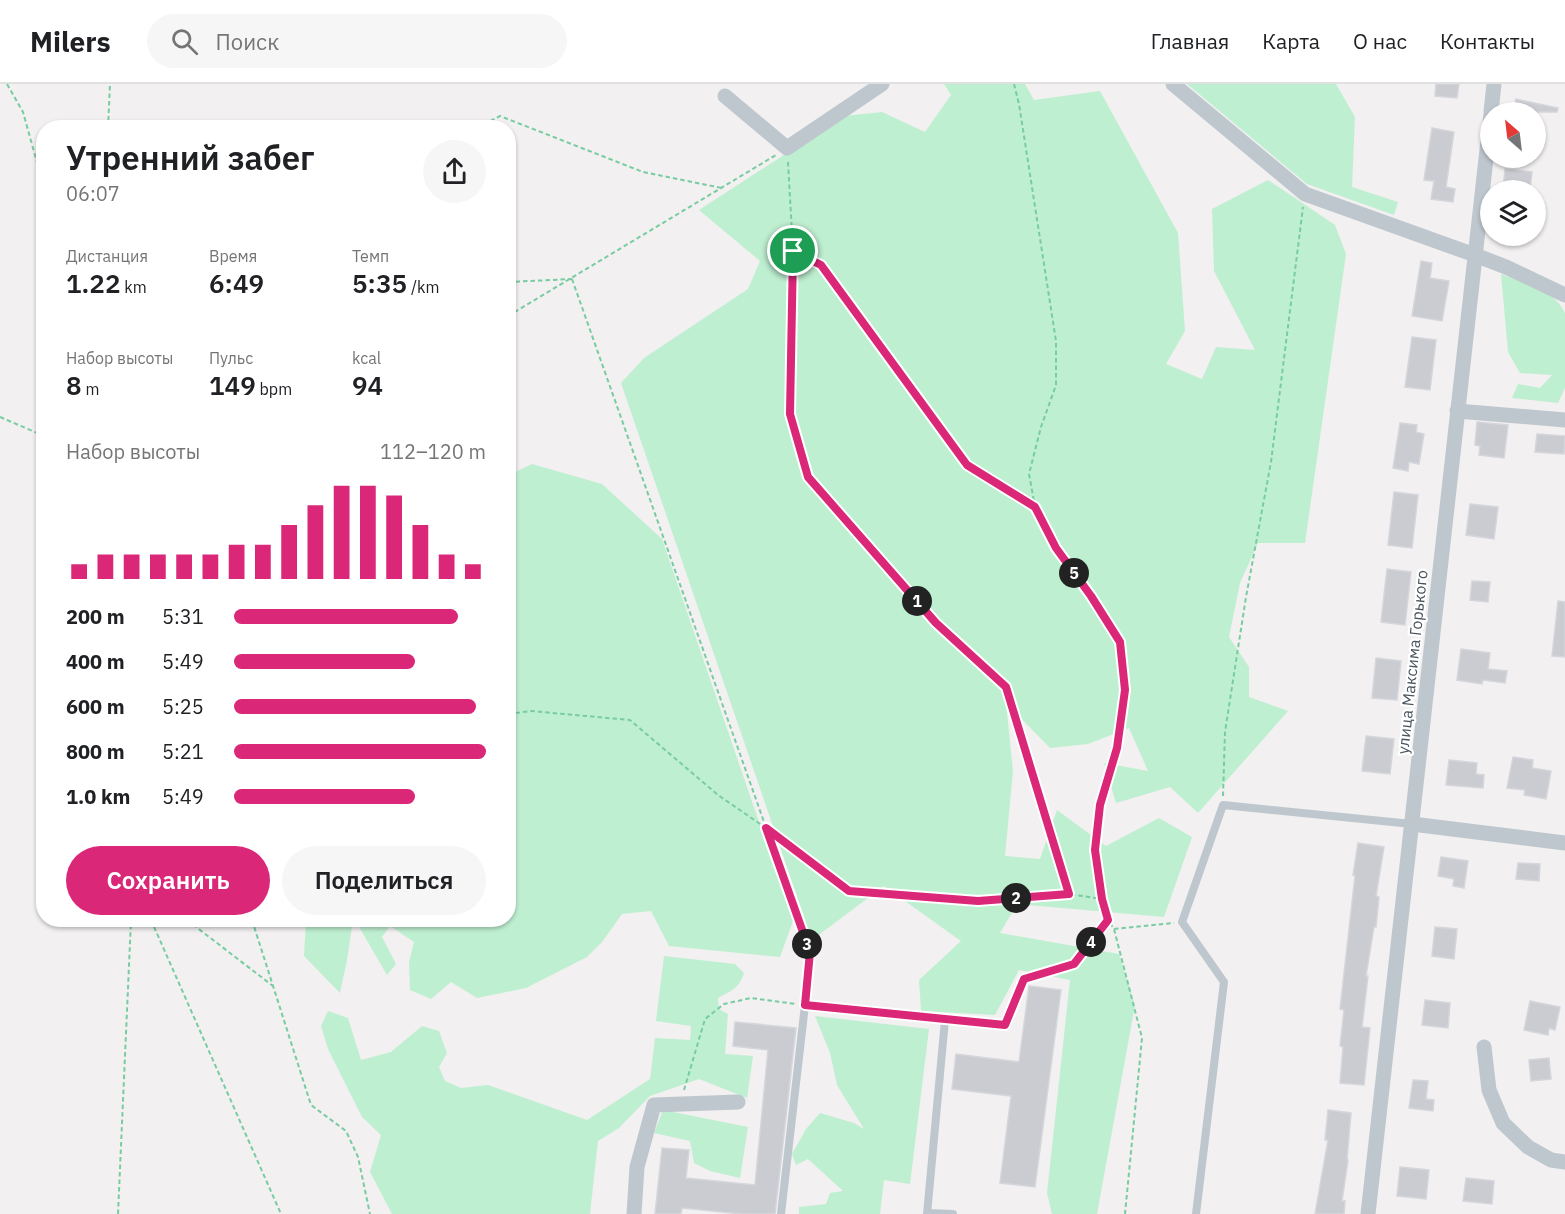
<!DOCTYPE html>
<html lang="ru">
<head>
<meta charset="utf-8">
<style>
  body { margin:0; font-family:"IBM Plex Sans",sans-serif; background:#f6f6f6; color:#202124; height:100vh; display:flex; flex-direction:column; font-size:22px; white-space:nowrap }
  * { box-sizing:border-box; margin:0 }
  p { font-size:20px; color:#757577 }
  .icon { flex:none; width:33px; height:33px; fill:none; stroke:currentColor; stroke-width:2; stroke-linecap:round; stroke-linejoin:round }
  .map { position:relative; flex:1; overflow:hidden }
  .details { position:absolute; left:36px; top:36px; width:480px; height:807px; display:flex; flex-direction:column; background:#fff; border-radius:24px; box-shadow:0 2px 4px #0004 }
  .details>* { flex:none }
  .needle { width:39px; rotate:332deg }
  .fabs { position:absolute; left:1480px; top:18px; display:grid; gap:12px }
  .fabs a { display:grid; place-items:center; width:66px; height:66px; border-radius:50%; background:#fff; box-shadow:0 2px 4px #0004; font-size:30px }
  .pin { position:absolute; display:grid; place-items:center; width:51px; height:51px; color:#fff; margin:-26px; border:3px solid #fff; border-radius:50%; box-shadow:0 2px 6px #0007 }
  .km { position:absolute; width:30px; height:30px; margin:-15px; border-radius:50%; background:#222; color:#fff; font-size:16px; line-height:30px; text-align:center }
  .round { display:grid; place-items:center; flex:none; width:63px; height:63px; border-radius:32px; background:#f6f6f6 }
  .summary { display:flex; align-items:center; justify-content:space-between; height:102px; padding:0 30px }
  h1 { font-size:33px; font-weight:600; line-height:45px }
  .figures { display:grid; grid-template-columns:repeat(3,1fr); gap:9px; height:102px; padding:6px 30px }
  .figures div { display:grid; align-content:center }
  .figures b { font-size:26px; font-weight:600 }
  .figures small { font-size:16px; font-weight:400 }
  .figures p { font-size:16px }
  .chart { height:168px; padding:12px 30px }
  .chart p { display:flex; justify-content:space-between }
  .chart svg { width:100%; height:108px; margin-top:6px; stroke:#db2777; stroke-width:6 }
  .primary-button { display:flex; gap:12px; margin-top:auto; padding:12px 30px }
  .primary-button a { flex:1; height:69px; border-radius:36px; background:#db2777; color:#fff; font-size:24px; font-weight:600; line-height:69px; text-align:center }
  .primary-button a+a { background:#f6f6f6; color:#202124 }
  ul { padding:0 30px; list-style:none; font-size:20px }
  li { display:grid; grid-template-columns:96px 72px 1fr; align-items:center; height:45px }
  li i { height:15px; border-radius:8px; background:#db2777 }
  header { display:flex; align-items:center; gap:36px; box-sizing:border-box; height:84px; padding:0 30px; background:#fff; border-bottom:2px solid #e0e0e0 }
  header strong { font-size:28px }
  nav { display:flex; gap:33px; margin-inline-start:auto; font-size:21px }
  .search { width:420px; height:54px; background:#f6f6f6; display:flex; align-items:center; gap:15px; box-sizing:border-box; padding:0 21px; border-radius:33px; color:#757577; font-size:22px }
  .map>svg:first-child { display:block }
  .green { fill:#bfefd1 }
  .building { fill:#caccd2; stroke:#d4d6db; stroke-width:1.5 }
  .lines { fill:none; stroke-linecap:round; stroke-linejoin:round }
  .path { stroke:#78cca1; stroke-width:2; stroke-dasharray:4.5 3; stroke-linecap:butt }
  .lane { stroke:#bec7ce; stroke-width:8 }
  .street { stroke:#bec7ce; stroke-width:15 }
  .route-casing { stroke:#fff; stroke-width:12 }
  .route { stroke:#db2777; stroke-width:8 }
  .labels { text-anchor:middle; stroke-width:4.5; stroke-linejoin:round; paint-order:stroke }
  .street-label { font-size:16px; fill:#48535d; stroke:#fff }
</style>
</head>
<body>
<header>
<strong>Milers</strong>
<div class="search"><svg class="icon" aria-label="search" viewBox="0 0 24 24"><circle cx="10" cy="10" r="6"/><path d="M15 15l6 6"/></svg>Поиск</div>
<nav><a>Главная</a><a>Карта</a><a>О нас</a><a>Контакты</a></nav>
</header>
<div class="map">
<svg width="1565" height="1130" viewBox="0 0 1565 1130">
  <rect width="100%" height="100%" fill="#f2f0f0"/>
  <!-- green -->
  <path class="green" d="M944,0H1025L1034,16L1100,7L1178,149L1185,247L1166,280L1202,295L1216,263L1255,266L1214,187L1212,125L1268,96L1335,141L1346,170L1305,459H1258L1240,499L1229,553L1249,583V613L1288,627L1198,729L1170,703L1116,719L1104,679L1148,687L1129,644L1088,660L1050,664L1006,619L1013,687L1005,772L1040,775L1057,726L1106,762L1159,734L1192,753L1164,833L1017,820L1000,849L1119,870L1135,921L1097,1130H1052L1047,1109L1070,896L1019,886L995,931L921,927L919,896L961,857L884,802L812,856L621,299L644,274L748,205L760,177L699,126L844,32L882,28L925,48L951,11Z
    M1187,0H1336L1355,33L1352,103L1398,118L1394,131L1307,100Z
    M1501,190C1524,199 1554,205 1565,229V304L1558,319L1512,314L1518,300L1540,304L1552,291L1520,289L1508,268Z
    M532,380L602,400L662,455L793,837L780,873L669,862L651,827L622,830L602,858L587,873L526,904L477,914L451,898L431,915L410,906L409,878L414,858L390,842L382,853L396,880L387,891L355,836H508L509,391Z
    M306,836H353L347,876L340,909L304,872Z
    M664,872L735,880L744,889C739,904 733,906 718,914L719,925L728,930L725,970L753,972L747,1014L699,995L650,1012L619,1044L598,1057L590,1130H392L370,1088L381,1051L362,1033L328,965L321,942L328,927L348,934L361,976L391,968L422,942L439,947L447,969L439,983L445,997L461,1004L488,1001L587,1036L650,995L655,954L690,956L691,942L656,937Z
    M815,932L929,945L910,1100L884,1096L880,1130H799V1123L826,1120L830,1109L843,1107L808,1075L796,1081L792,1070L806,1045L820,1029L854,1039L864,1045L837,1001L830,969Z
    M663,1026L748,1043L740,1094L710,1087L694,1079L690,1057L654,1049Z"/>
  <!-- building -->
  <path class="building" d="M1436,0H1459L1457,14L1435,12Z
    M1516,15L1558,24L1557,28H1513Z
    M1432,44L1454,48L1446,103L1455,105L1453,118L1431,115L1434,97L1424,96Z
    M1505,85L1532,88L1530,106H1503Z
    M1421,177L1432,179L1430,194L1449,197L1442,237L1412,232Z
    M1412,253L1436,256L1430,306L1405,303Z
    M1477,338L1508,341L1504,374L1479,371L1480,362L1475,361Z
    M1400,339L1417,341L1416,348L1424,350L1419,380L1409,378L1408,387L1393,384Z
    M1537,350L1565,352L1564,370L1535,368Z
    M1394,408L1418,411L1412,464L1388,461Z
    M1470,420L1498,423L1494,455L1466,451Z
    M1387,485L1411,488L1405,541L1381,538Z
    M1472,497L1490,498L1488,518L1470,516Z
    M1558,517L1565,518V573L1552,572Z
    M1461,565L1490,569L1488,585L1507,587L1505,599L1483,596L1482,600L1457,596Z
    M1376,574L1401,577L1397,616L1372,614Z
    M1366,652L1394,655L1390,690L1362,687Z
    M1513,673L1533,676L1532,684L1551,687L1546,715L1524,711L1525,706L1507,704Z
    M1449,676L1477,679L1476,690L1484,691L1483,704L1446,701Z
    M1358,759L1384,763L1376,812L1379,813L1376,843H1374L1366,892H1368L1362,943L1370,944L1364,1001L1340,999L1343,963L1340,962L1344,926L1340,925L1355,792L1353,791Z
    M1441,773L1468,777L1464,804L1453,802L1454,795L1438,792Z
    M1518,779L1540,780L1539,797L1516,795Z
    M1435,843L1457,845L1454,875L1432,872Z
    M1029,902L1061,906L1035,1103L1000,1099L1011,1012L952,1005L956,970L1019,978Z
    M1425,916L1450,919L1448,944L1422,941Z
    M1530,917L1560,923L1555,946L1549,944L1548,951L1524,946Z
    M735,938L796,944L775,1130H742L682,1124L681,1130H655L662,1064L689,1066L686,1094L755,1101L768,966L733,962Z
    M1549,974L1551,995L1531,997L1529,976Z
    M1413,996L1428,997L1426,1015L1434,1016L1433,1027L1409,1024Z
    M1328,1026L1351,1029L1347,1076H1348L1342,1117H1345L1344,1130H1315L1328,1056H1325Z
    M1400,1083L1429,1086L1426,1115L1397,1112Z
    M1466,1094L1494,1097L1492,1120L1463,1117Z"/>
  <g class="lines">
    <!-- path -->
    <path class="path" d="M7,0L23,28L44,104
      M1014,0L1019,20L1056,257V301L1041,343L1029,390L1035,423L1056,464L1091,512L1120,558L1125,606L1117,665L1100,721L1095,766L1102,815L1108,836L1114,845L1142,954L1125,1130
      M108,44L110,0
      M477,44L500,32L643,88L722,104
      M788,78L793,167L790,330L808,393L936,539L1006,603L1069,810L1102,815
      M793,167L821,181L967,381L1035,423
      M572,195L810,868L806,910
      M508,198L572,195
      M508,232L776,71
      M0,333L44,352
      M508,630L531,627L630,636L718,711L766,744L849,807L978,817L1069,810
      M1223,712L1225,648L1246,513L1271,378L1303,123
      M151,836L281,1130
      M187,836L273,902
      M252,836L311,1021L346,1047L358,1073L370,1130
      M1114,845L1174,839
      M954,937L1005,941L1024,895L1074,880L1108,836
      M684,1006L705,935L724,920L751,914L796,920
      M118,1130L131,836"/>
    <!-- lane -->
    <path class="lane" d="M927,1129L953,1130
      M781,1130L805,921L945,936L927,1130
      M1196,1130L1224,898L1182,838L1223,721L1412,740"/>
    <!-- street -->
    <path class="street" d="M1173,0L1305,110L1475,171L1506,183L1565,211
      M725,12L787,64L882,0
      M1491,28L1494,0
      M1457,327L1565,336
      M1412,740L1565,759
      M1484,963L1489,1006L1503,1039L1528,1063L1551,1076L1565,1078
      M634,1130L637,1083L654,1021L738,1018
      M1368,1130L1491,30"/>
  </g>
  <g class="lines">
    <defs>
      <path id="route" d="M793,167L821,181L967,381L1035,423L1056,464L1091,512L1120,558L1125,606L1117,664L1100,721L1095,766L1102,815L1108,836L1074,880L1024,895L1005,941L805,921L810,868L766,744L849,807L978,817L1069,810L1006,603L936,539L808,393L790,330Z"/>
    </defs>
    <!-- route casing -->
    <use href="#route" class="route-casing"/>
    <!-- route -->
    <use href="#route" class="route"/>
  </g>
  <g class="labels">
    <!-- street labels -->
    <g class="street-label">
      <text transform="translate(1412 578) rotate(-84)" y="6">улица Максима Горького</text>
    </g>
  </g>
</svg>
<div class="fabs">
<a><svg class="needle" viewBox="-14 -14 28 28"><path d="M0-13l5 13h-10z" fill="#e53935"/><path d="M0 13l5-13h-10z" fill="#757577"/></svg></a>
<a><svg class="icon" aria-label="layers" viewBox="0 0 24 24"><path d="M12 4l9 5-9 5-9-5zM3 14l9 5 9-5"/></svg></a>
</div>
<div class="pin" style="left:793px;top:167px;background:#1e9e55"><svg class="icon" aria-label="arrive" viewBox="0 0 24 24"><path d="M6 21V4h12l-3 4 3 4H6"/></svg></div>
<b class="km" style="left:917px;top:517px">1</b>
<b class="km" style="left:1016px;top:814px">2</b>
<b class="km" style="left:807px;top:860px">3</b>
<b class="km" style="left:1091px;top:858px">4</b>
<b class="km" style="left:1074px;top:489px">5</b>
<section class="details">
<div class="summary"><div><h1>Утренний забег</h1><p>06:07</p></div><a class="round"><svg class="icon" aria-label="share" viewBox="0 0 24 24"><path d="M12 15V3M7 8l5-5 5 5M5 13v7h14v-7"/></svg></a></div>
<div class="figures">
<div><p>Дистанция</p><b>1.22<small> km</small></b></div>
<div><p>Время</p><b>6:49</b></div>
<div><p>Темп</p><b>5:35<small> /km</small></b></div>
</div>
<div class="figures">
<div><p>Набор высоты</p><b>8<small> m</small></b></div>
<div><p>Пульс</p><b>149<small> bpm</small></b></div>
<div><p>kcal</p><b>94</b></div>
</div>
<div class="chart"><p><span>Набор высоты</span>112–120 m</p>
<svg viewBox="0 0 160 44" preserveAspectRatio="none"><path d="M5 44V38M15 44V34M25 44V34M35 44V34M45 44V34M55 44V34M65 44V30M75 44V30M85 44V22M95 44V14M105 44V6M115 44V6M125 44V10M135 44V22M145 44V34M155 44V38"/></svg>
</div>
<ul>
<li><b>200 m</b>5:31<i style="width:89%"></i></li>
<li><b>400 m</b>5:49<i style="width:72%"></i></li>
<li><b>600 m</b>5:25<i style="width:96%"></i></li>
<li><b>800 m</b>5:21<i style="width:100%"></i></li>
<li><b>1.0 km</b>5:49<i style="width:72%"></i></li>
</ul>
<div class="primary-button"><a>Сохранить</a><a>Поделиться</a></div>
</section>
</div>
</body>
</html>
